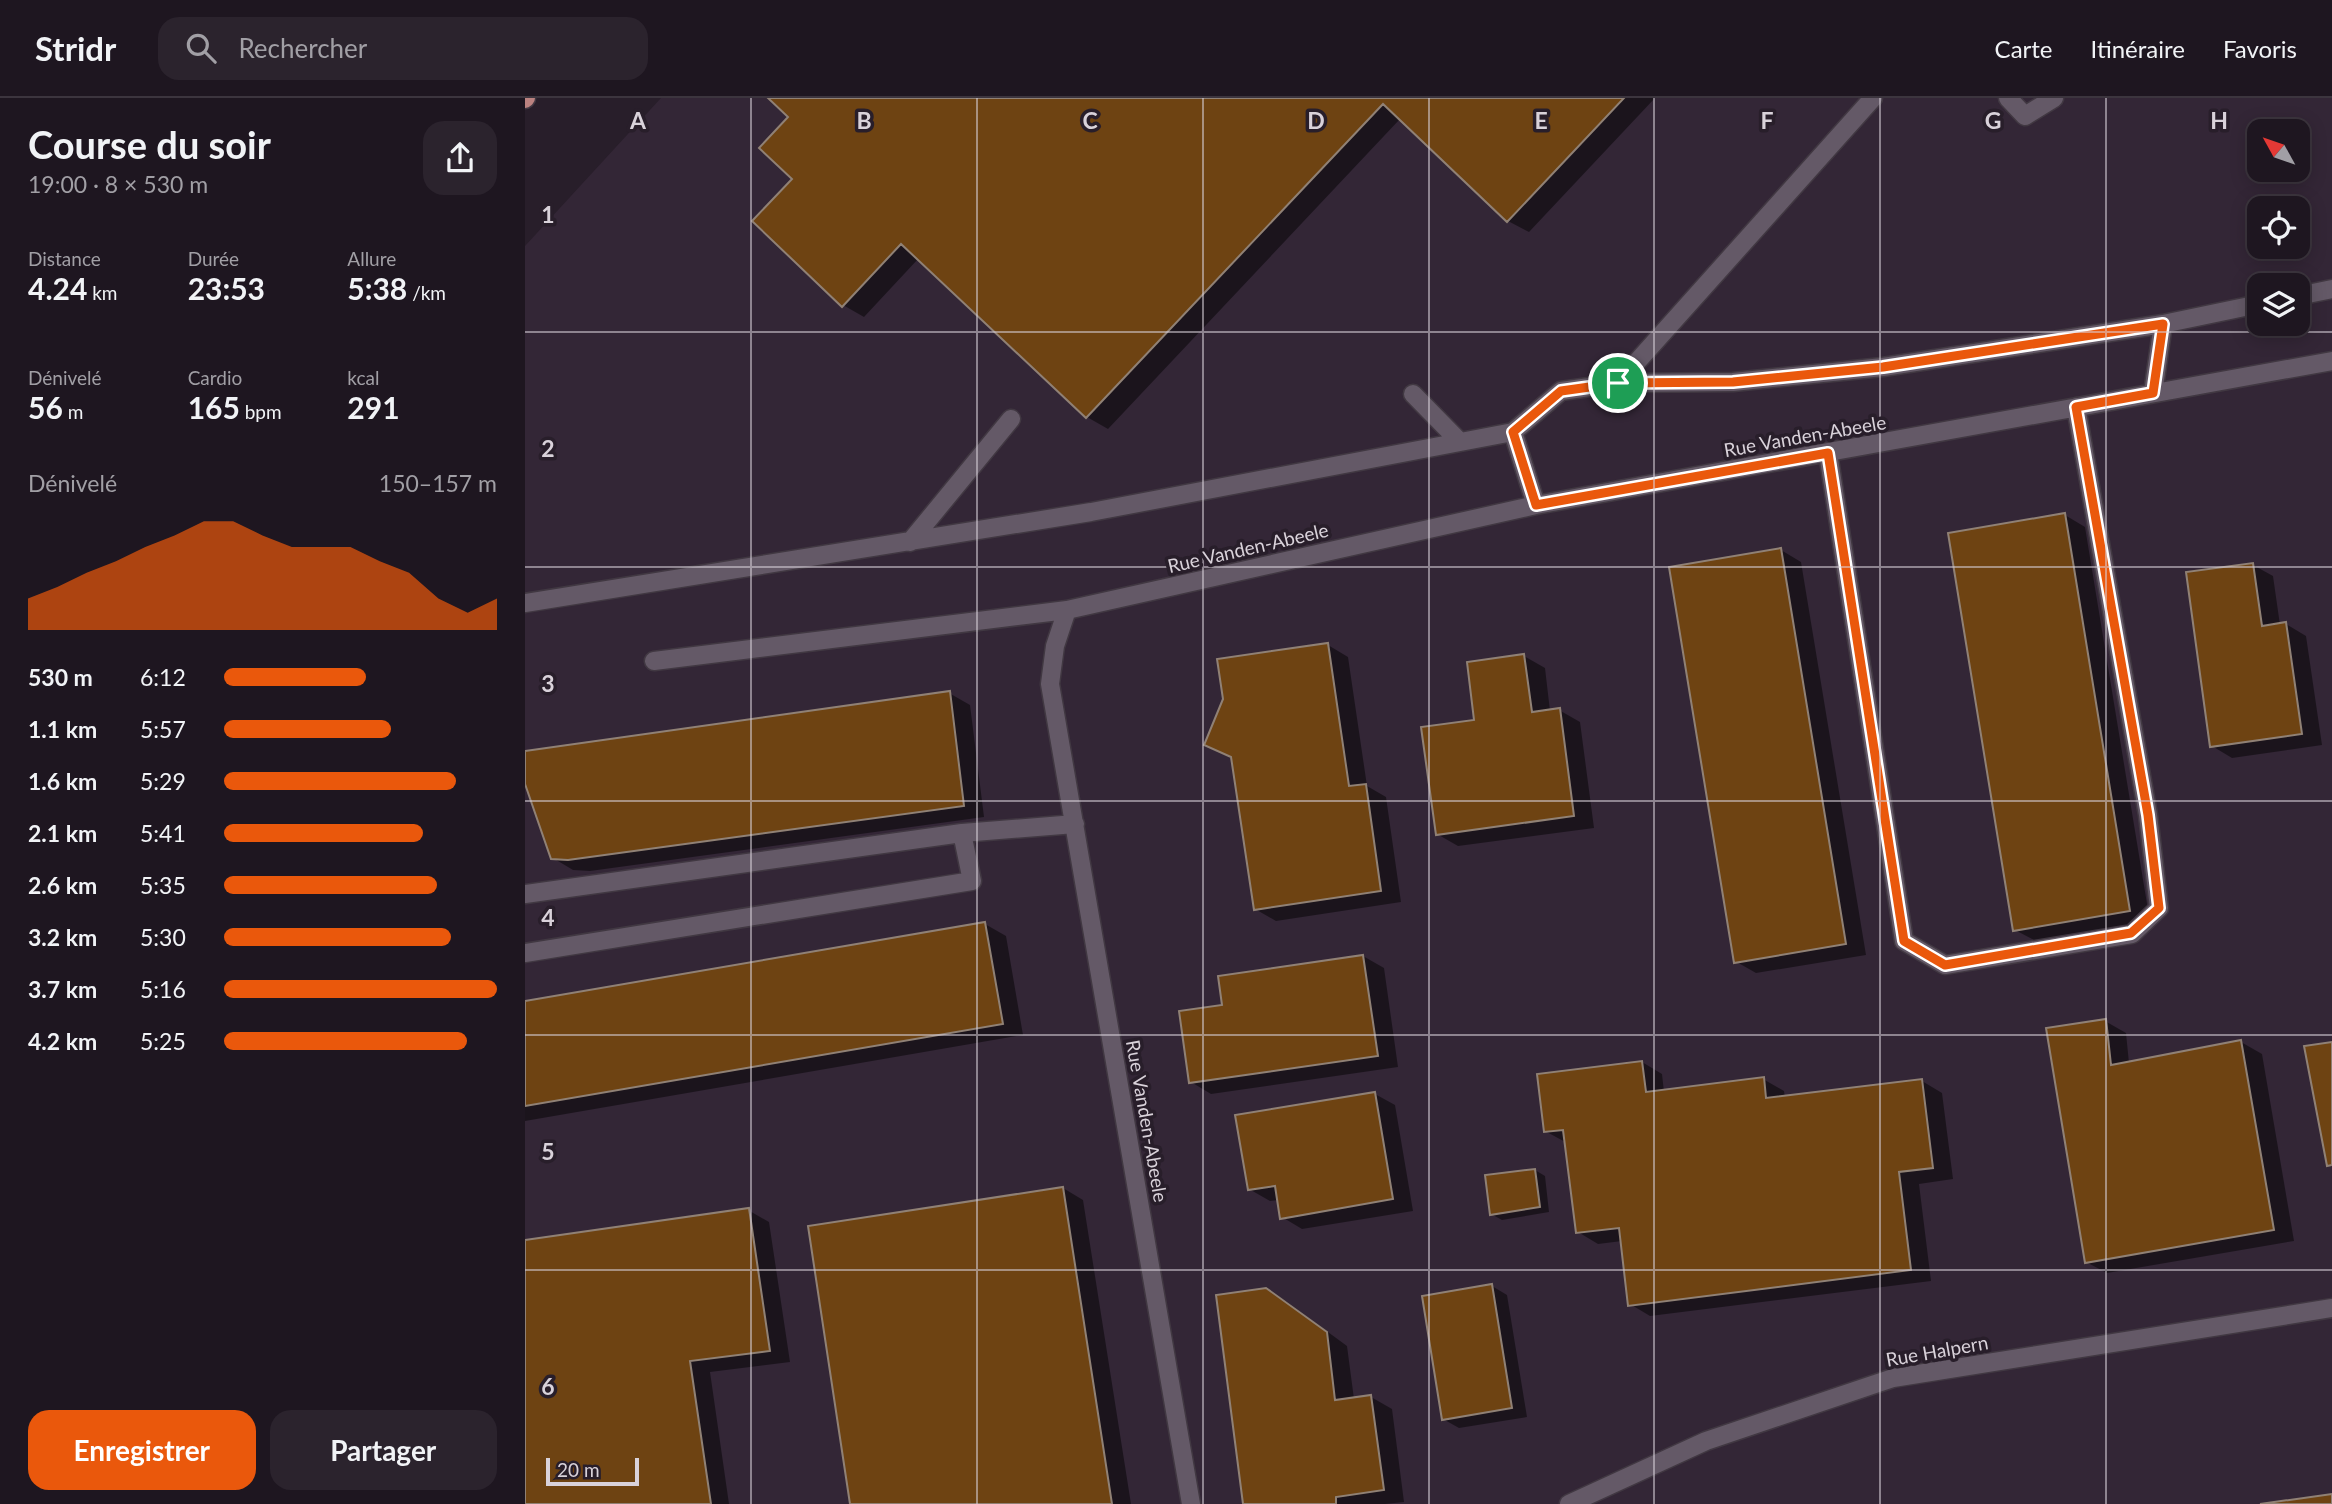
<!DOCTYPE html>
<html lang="fr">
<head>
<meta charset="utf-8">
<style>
  body { margin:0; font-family:Lato,sans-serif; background:#2b232d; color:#f1f3f6; height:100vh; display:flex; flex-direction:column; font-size:26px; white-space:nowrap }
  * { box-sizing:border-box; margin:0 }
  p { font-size:23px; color:#a19fa5 }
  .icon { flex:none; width:38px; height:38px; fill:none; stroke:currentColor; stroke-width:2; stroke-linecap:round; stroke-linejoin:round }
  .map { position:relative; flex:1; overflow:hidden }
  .details { display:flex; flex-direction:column; background:#1e1620; width:525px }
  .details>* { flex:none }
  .needle { width:46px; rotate:310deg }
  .buttons { position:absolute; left:1722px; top:21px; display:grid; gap:14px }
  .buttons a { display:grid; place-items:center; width:63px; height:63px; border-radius:14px; background:#1e1620; box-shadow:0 4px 18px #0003,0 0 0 2px #3c353e; font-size:35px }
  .scale { position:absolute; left:21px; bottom:18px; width:93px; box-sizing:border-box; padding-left:7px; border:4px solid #d9d2da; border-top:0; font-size:19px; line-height:24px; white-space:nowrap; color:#d9d2da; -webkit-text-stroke:5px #281e2a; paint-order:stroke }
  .pin { position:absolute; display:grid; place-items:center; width:60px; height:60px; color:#fff; margin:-30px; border:4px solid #fff; border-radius:50%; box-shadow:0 2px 7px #0007 }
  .round { display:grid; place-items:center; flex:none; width:74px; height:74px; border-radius:21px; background:#2b232d }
  .head { display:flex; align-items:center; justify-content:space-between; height:119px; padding:0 28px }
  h1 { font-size:38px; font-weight:700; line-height:52px }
  .metrics { display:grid; grid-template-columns:repeat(3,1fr); gap:10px; height:119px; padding:7px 28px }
  .metrics div { display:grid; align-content:center }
  .metrics b { font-size:30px; font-weight:700 }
  .metrics small { font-size:19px; font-weight:400 }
  .metrics p { font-size:19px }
  .chart { height:196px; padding:14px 28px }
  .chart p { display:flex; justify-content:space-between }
  .chart svg { width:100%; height:126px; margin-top:7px; fill:#ea580c; opacity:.7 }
  .cta { display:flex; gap:14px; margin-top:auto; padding:14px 28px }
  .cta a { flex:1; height:80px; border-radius:21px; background:#ea580c; color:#fff; font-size:28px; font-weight:700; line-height:80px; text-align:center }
  .cta a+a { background:#2b232d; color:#f1f3f6 }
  ul { padding:0 28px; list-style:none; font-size:23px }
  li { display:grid; grid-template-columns:112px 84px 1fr; align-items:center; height:52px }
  li i { height:18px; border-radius:9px; background:#ea580c }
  header { display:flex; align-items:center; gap:42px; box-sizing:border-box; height:98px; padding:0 35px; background:#1e1620; border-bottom:2px solid #3c353e }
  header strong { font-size:33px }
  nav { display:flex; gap:38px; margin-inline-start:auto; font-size:24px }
  .search { width:490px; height:63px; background:#2b232d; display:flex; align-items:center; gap:18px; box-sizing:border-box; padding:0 24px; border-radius:21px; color:#a19fa5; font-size:26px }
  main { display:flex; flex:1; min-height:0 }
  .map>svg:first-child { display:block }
  .built { fill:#332636; fill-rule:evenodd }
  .shadow { fill:#0007 }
  .building { fill:#6e4312; stroke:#908175; stroke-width:2 }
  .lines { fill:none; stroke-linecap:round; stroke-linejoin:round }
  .minor-casing { stroke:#413842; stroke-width:21 }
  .major-casing { stroke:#413842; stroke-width:21 }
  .minor { stroke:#645967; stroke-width:18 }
  .major { stroke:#bb8280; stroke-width:18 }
  .route-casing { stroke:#fff; stroke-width:14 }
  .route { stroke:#ea580c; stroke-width:9 }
  .grid { fill:none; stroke:#d9d2da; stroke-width:2; stroke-opacity:0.55 }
  .labels { text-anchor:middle; stroke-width:7; stroke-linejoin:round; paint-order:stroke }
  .street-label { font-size:19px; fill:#d9d2da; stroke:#281e2a }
  .grid-label { font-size:23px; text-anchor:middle; font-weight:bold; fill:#d9d2da; stroke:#281e2a; stroke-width:7; stroke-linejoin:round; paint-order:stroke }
</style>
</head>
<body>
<header>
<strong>Stridr</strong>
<div class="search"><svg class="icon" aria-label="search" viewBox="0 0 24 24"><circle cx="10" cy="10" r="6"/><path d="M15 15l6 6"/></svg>Rechercher</div>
<nav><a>Carte</a><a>Itinéraire</a><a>Favoris</a></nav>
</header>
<main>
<section class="details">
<div class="head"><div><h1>Course du soir</h1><p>19:00 · 8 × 530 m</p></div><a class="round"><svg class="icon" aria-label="share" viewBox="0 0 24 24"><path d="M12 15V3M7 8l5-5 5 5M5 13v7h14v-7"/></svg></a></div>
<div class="metrics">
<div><p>Distance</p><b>4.24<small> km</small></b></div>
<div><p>Durée</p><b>23:53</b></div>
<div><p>Allure</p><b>5:38<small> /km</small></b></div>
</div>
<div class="metrics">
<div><p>Dénivelé</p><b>56<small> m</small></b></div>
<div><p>Cardio</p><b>165<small> bpm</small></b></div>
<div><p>kcal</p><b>291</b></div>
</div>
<div class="chart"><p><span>Dénivelé</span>150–157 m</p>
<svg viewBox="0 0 160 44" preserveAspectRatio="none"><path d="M0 44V33L10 29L20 24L30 20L40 15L50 11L60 6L70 6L80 11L90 15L100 15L110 15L120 20L130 24L140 33L150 38L160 33V44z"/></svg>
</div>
<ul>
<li><b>530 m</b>6:12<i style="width:52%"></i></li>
<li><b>1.1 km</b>5:57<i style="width:61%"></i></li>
<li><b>1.6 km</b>5:29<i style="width:85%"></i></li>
<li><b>2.1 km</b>5:41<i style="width:73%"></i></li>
<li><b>2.6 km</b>5:35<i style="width:78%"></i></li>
<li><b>3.2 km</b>5:30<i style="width:83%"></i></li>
<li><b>3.7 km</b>5:16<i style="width:100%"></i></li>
<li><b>4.2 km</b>5:25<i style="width:89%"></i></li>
</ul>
<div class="cta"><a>Enregistrer</a><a>Partager</a></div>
</section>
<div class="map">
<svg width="1807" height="1406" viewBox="0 0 1807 1406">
  <rect width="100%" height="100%" fill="#281e2a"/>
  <!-- built -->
  <path class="built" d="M136,0H1807V1406H0V148ZM1734,33H1773V72H1734ZM1734,110H1773V149H1734ZM1734,187H1773V226H1734Z"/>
  <!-- shadow -->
  <path class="shadow" d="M246,0H1130L1004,134L983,123L875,21L583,331L562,319L394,160L339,219L318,207L269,81L266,19Z
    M1540,417L1560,429L1625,824L1511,843L1490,832Z
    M1256,452L1276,464L1341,857L1231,875L1210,863Z
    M1728,467L1748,478L1755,527L1761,526L1781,538L1797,647L1707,660L1687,648Z
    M803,547L823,559L842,688L861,699L876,804L751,823L730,811L708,661L681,646Z
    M999,558L1020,570L1025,613L1034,612L1055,624L1069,730L933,748L912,736L951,623Z
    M424,595L445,607L459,719L65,773L48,772L28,760L0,680V655Z
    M460,826L481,838L498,937L0,1023V905Z
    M838,858L859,870L873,969L686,996L666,984L699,908Z
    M1580,923L1601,935L1604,965L1716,944L1737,956L1769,1143L1582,1175L1561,1164Z
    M1117,964L1137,976L1139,994L1238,981L1259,993L1260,1000L1397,983L1417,995L1428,1081L1394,1086L1406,1183L1125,1218L1105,1206L1097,1143L1073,1146L1053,1134L1042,1045L1020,1033Z
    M850,996L870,1007L888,1113L777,1131L757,1119L754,1102L745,1103L724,1091Z
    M1010,1072L1020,1078L1024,1114L977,1122L966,1116Z
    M538,1090L558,1102L606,1406H327Z
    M223,1112L244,1124L265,1264L185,1274L204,1406H0V1144Z
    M967,1188L982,1197L1002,1319L934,1330L918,1321Z
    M741,1191L762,1204L822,1248L829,1301L846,1299L867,1311L879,1404L860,1406H720Z"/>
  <!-- building -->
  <path class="building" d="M243,0H1099L982,124L858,6L561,320L376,146L317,209L227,123L267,81L234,50L263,19Z
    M1540,415L1605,813L1488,833L1423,435Z
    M1256,450L1321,846L1209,865L1144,469Z
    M1728,465L1737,528L1761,524L1777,636L1685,649L1661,474Z
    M803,545L824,688L841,686L856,793L729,812L706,659L679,647L698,601L692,561Z
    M999,556L1007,614L1035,610L1049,718L911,737L896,629L949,622L942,564Z
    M425,593L439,708L43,762L26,761L0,686V653Z
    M460,824L478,926L0,1008V903Z
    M838,857L853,958L664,985L654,913L697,907L693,878Z
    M1581,921L1586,967L1716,942L1749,1132L1560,1165L1521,930Z
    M1807,944V1067L1802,1068L1779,948Z
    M1117,963L1121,994L1239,979L1241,1000L1397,981L1408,1070L1374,1074L1386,1172L1103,1208L1094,1130L1051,1135L1038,1032L1019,1034L1012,976Z
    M850,994L868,1101L755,1121L750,1088L723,1092L710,1017Z
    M1010,1071L1015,1109L965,1117L960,1077Z
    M538,1089L587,1406H325L283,1128Z
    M224,1110L245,1253L165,1263L186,1406H0V1142Z
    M967,1186L987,1310L917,1322L897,1198Z
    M741,1190L802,1234L810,1302L846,1297L859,1392L811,1399V1406H718L691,1197Z
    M1807,1396V1406H1735Z"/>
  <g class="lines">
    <defs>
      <path id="minor" d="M1483,0L1500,18L1529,0
        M1773,198L1807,191
        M1093,285L1348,0
        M1628,295L1638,226
        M888,296L935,344
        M988,334L1011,407
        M1303,355L1379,843L1420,867L1607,836L1634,810L1623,717L1551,309
        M385,444L486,321
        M0,505L566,414L988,334L1036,293L1093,285L1208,284L1358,269L1638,226L1734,206
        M129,563L542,512
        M0,796L437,735
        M0,855L447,783L437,735L550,726
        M666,1406L525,586L530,548L542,512L1011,407L1807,263
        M1044,1406L1181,1343L1368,1280L1807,1210"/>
      <path id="major" d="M0,1L1,0"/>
    </defs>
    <!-- minor casing -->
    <use href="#minor" class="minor-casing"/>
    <!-- major casing -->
    <use href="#major" class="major-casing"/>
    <!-- minor -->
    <use href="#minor" class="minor"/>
    <!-- major -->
    <use href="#major" class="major"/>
  </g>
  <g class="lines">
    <defs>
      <path id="route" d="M1638,226L1628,295L1551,309L1623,717L1634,810L1606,835L1420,867L1379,843L1303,355L1011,407L988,334L1036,293L1093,285L1208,284L1358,269Z"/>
    </defs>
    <!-- route casing -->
    <use href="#route" class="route-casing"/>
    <!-- route -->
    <use href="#route" class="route"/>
  </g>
  <!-- grid -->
  <path class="grid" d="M226,0V1406M452,0V1406M678,0V1406M904,0V1406M1129,0V1406M1355,0V1406M1581,0V1406M0,234H1807M0,469H1807M0,703H1807M0,937H1807M0,1172H1807"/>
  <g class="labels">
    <!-- street labels -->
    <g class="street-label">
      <text transform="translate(1280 338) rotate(-10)" y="7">Rue Vanden-Abeele</text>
      <text transform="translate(723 450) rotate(-13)" y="7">Rue Vanden-Abeele</text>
      <text transform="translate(622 1023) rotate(80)" y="7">Rue Vanden-Abeele</text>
      <text transform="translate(1412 1253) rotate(-10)" y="7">Rue Halpern</text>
    </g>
  </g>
  <g class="grid-label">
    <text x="113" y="31">A</text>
    <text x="339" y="31">B</text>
    <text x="565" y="31">C</text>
    <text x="791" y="31">D</text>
    <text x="1016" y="31">E</text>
    <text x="1242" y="31">F</text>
    <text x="1468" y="31">G</text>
    <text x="1694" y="31">H</text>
    <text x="23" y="125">1</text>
    <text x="23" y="359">2</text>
    <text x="23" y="594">3</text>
    <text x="23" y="828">4</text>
    <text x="23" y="1062">5</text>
    <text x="23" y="1297">6</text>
  </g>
</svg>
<div class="buttons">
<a><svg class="needle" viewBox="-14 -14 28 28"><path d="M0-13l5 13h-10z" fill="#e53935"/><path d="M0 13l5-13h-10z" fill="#a19fa5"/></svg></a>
<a><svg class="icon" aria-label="locate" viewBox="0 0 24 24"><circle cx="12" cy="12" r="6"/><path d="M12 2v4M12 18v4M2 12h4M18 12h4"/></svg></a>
<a><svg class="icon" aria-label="layers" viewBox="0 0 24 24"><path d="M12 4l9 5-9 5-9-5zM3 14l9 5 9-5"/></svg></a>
</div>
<div class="scale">20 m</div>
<div class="pin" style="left:1093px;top:285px;background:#1e9e55"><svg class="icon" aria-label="arrive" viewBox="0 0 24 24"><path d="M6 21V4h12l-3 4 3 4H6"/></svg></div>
</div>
</main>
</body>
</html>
